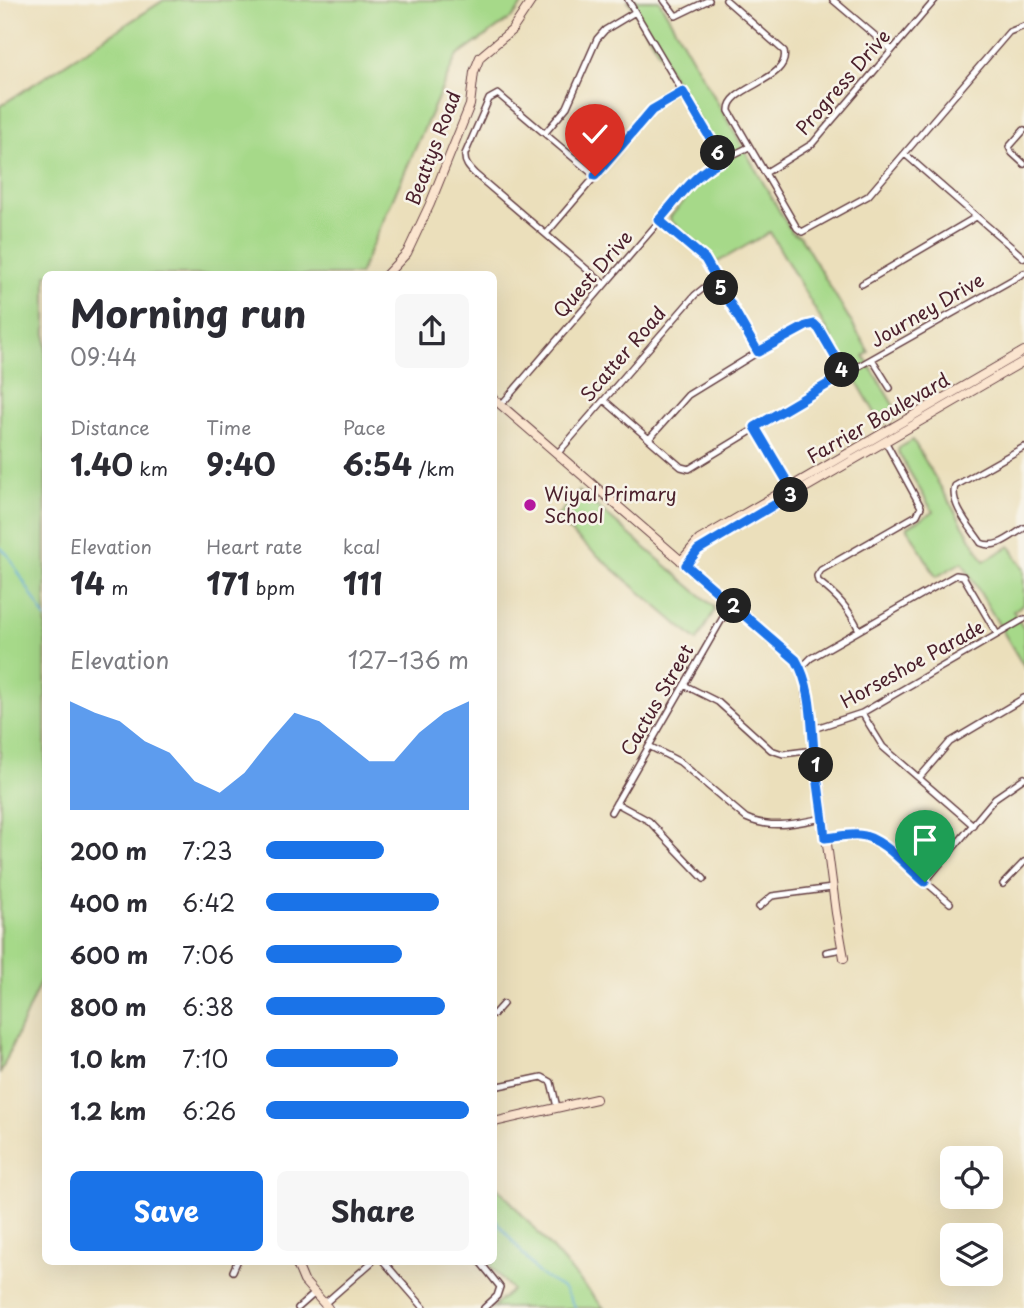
<!DOCTYPE html>
<html lang="en">
<head>
<meta charset="utf-8">
<style>
  body { margin:0; font-family:"Playpen Sans",sans-serif; background:#f7f7f7; color:#2b2b33; height:100vh; display:flex; flex-direction:column; font-size:26px; white-space:nowrap }
  * { box-sizing:border-box; margin:0 }
  p { font-size:23px; color:#7c7c81 }
  .icon { flex:none; width:38px; height:38px; fill:none; stroke:currentColor; stroke-width:2; stroke-linecap:round; stroke-linejoin:round }
  .map { position:relative; flex:1; overflow:hidden }
  .drawer { position:absolute; left:42px; top:271px; width:455px; height:994px; display:flex; flex-direction:column; background:#fff; border-radius:10px; box-shadow:0 7px 28px #0002 }
  .drawer>* { flex:none }
  .fabs { position:absolute; left:940px; top:1146px; display:grid; gap:14px }
  .fabs a { display:grid; place-items:center; width:63px; height:63px; border-radius:10px; background:#fff; box-shadow:0 7px 28px #0002; font-size:35px }
  .pin { position:absolute; display:grid; place-items:center; width:60px; height:60px; color:#fff; margin:-72px -30px; border-radius:50% 50% 50% 0; rotate:-45deg; box-shadow:0 0 7px #0007 }
  .pin .icon { rotate:45deg }
  .km { position:absolute; width:35px; height:35px; margin:-18px; border-radius:50%; background:#222; color:#fff; font-size:19px; line-height:35px; text-align:center }
  .round { display:grid; place-items:center; flex:none; width:74px; height:74px; border-radius:10px; background:#f7f7f7 }
  .overview { display:flex; align-items:center; justify-content:space-between; height:119px; padding:0 28px }
  h1 { font-size:38px; font-weight:700; line-height:52px }
  .figures { display:grid; grid-template-columns:repeat(3,1fr); gap:10px; height:119px; padding:7px 28px }
  .figures div { display:grid; align-content:center }
  .figures b { font-size:30px; font-weight:700 }
  .figures small { font-size:19px; font-weight:400 }
  .figures p { font-size:19px }
  .chart { height:196px; padding:14px 28px }
  .chart p { display:flex; justify-content:space-between }
  .chart svg { width:100%; height:126px; margin-top:7px; fill:#1a73e8; opacity:.7 }
  .cta { display:flex; gap:14px; margin-top:auto; padding:14px 28px }
  .cta a { flex:1; height:80px; border-radius:10px; background:#1a73e8; color:#fff; font-size:28px; font-weight:700; line-height:80px; text-align:center }
  .cta a+a { background:#f7f7f7; color:#2b2b33 }
  ul { padding:0 28px; list-style:none; font-size:23px }
  li { display:grid; grid-template-columns:112px 84px 1fr; align-items:center; height:52px }
  li i { height:18px; border-radius:9px; background:#1a73e8 }
  .map>svg:first-child { display:block }
  .green { fill:#a6d989; stroke:#787c5a; stroke-width:2 }
  .lines { fill:none; stroke-linecap:round; stroke-linejoin:round }
  .stream { stroke:#5eabd7; stroke-width:2 }
  .street-casing { stroke:#623c41; stroke-width:8 }
  .secondary-casing { stroke:#623c41; stroke-width:10 }
  .street { stroke:#fff; stroke-width:5 }
  .secondary { stroke:#fbe5cf; stroke-width:8 }
  .route-casing { stroke:#fff; stroke-width:14 }
  .route { stroke:#1a73e8; stroke-width:9 }
  .poi-dot { fill:#b5179e; stroke:#f7f3e8; stroke-width:2.5 }
  .labels { text-anchor:middle; stroke-width:5; stroke-linejoin:round; paint-order:stroke }
  .street-label { font-size:19px; fill:#4a1f2b; stroke:#f7f3e8 }
  .poi-label { font-size:19px; fill:#4a1f2b; stroke:#f7f3e8; text-anchor:start }
</style>
</head>
<body>
<div class="map">
<svg width="1024" height="1308" viewBox="0 0 1024 1308">
  <rect width="100%" height="100%" fill="#f7f3e8"/>
  <filter id="ink" filterUnits="userSpaceOnUse"><feTurbulence type="fractalNoise" baseFrequency=".0143" numOctaves="2"/><feDisplacementMap in="SourceGraphic" scale="14" xChannelSelector="R" yChannelSelector="G"/><feConvolveMatrix kernelMatrix="1 2 1 2 8 2 1 2 1" color-interpolation-filters="sRGB"/></filter>
  <filter id="wash" filterUnits="userSpaceOnUse"><feTurbulence type="fractalNoise" baseFrequency=".00686" numOctaves="4" result="noise"/><feDisplacementMap in="SourceGraphic" scale="28" xChannelSelector="R" yChannelSelector="G"/><feGaussianBlur stdDeviation="1.57" result="paint"/><feColorMatrix in="noise" values="0 0 0 0 0 0 0 0 0 0 0 0 0 0 0 0 0 1.4 0 .05"/><feComposite in="paint" operator="in"/></filter>
  <g filter="url(#wash)">
    <rect width="100%" height="100%" fill="#ebdfbb"/>
    <!-- green -->
    <path class="green" d="M164,0H525L514,16L456,57L359,275H46L45,971L0,1074V106Z
      M628,0H659L792,233L800,236L869,352L864,356L899,415L882,425L770,232L716,263L709,254L671,221L670,217L705,176L724,164Z
      M913,440L984,561L1010,546L1024,570V604L1013,611L1024,629V667L962,562L936,577L907,527L933,512L898,452L899,448Z
      M579,491L714,607V611L697,641L555,519Z
      M494,1170L497,1186L604,1308H492L512,1290L487,1262H494Z"/>
    <g class="lines">
      <!-- stream -->
      <path class="stream" d="M0,547L8,555L46,619
        M494,1218L539,1274L564,1289L576,1308"/>
    </g>
  </g>
  <g filter="url(#ink)">
    <g class="lines">
      <defs>
        <path id="street" d="M628,0L723,160
          M664,0L676,16L709,0
          M726,0L784,51C791,81 727,86 729,111L797,228L802,232L868,196L1009,32L1024,26
          M833,0L892,50
          M1024,130L1009,147L1012,153L1024,164
          M545,133L567,107L597,39L605,30L635,12
          M905,154L1024,258
          M765,173L812,144L935,0
          M595,176L498,94L489,99L465,154C464,163 469,168 475,174L604,284
          M659,220L704,259L758,352
          M546,234L652,110L683,92
          M862,284L976,217
          M872,359L890,388
          M604,400L681,467L689,469L845,374L1024,273
          M501,405L700,174L712,165L749,147
          M755,427L794,493
          M649,439L688,395L758,352L809,324L819,329L845,374
          M1024,447L955,486C949,504 972,529 981,543C996,550 1011,536 1024,528
          M557,454L695,295L716,278
          M859,630C849,608 837,596 818,581L817,576L821,570L917,515L921,507L885,441
          M801,668L811,658L956,575L963,576L997,634
          M684,685L718,702L771,750L783,754L814,750
          M862,713L883,747L973,825
          M813,729L862,713L1024,619
          M649,746L680,762L746,818C772,830 796,823 823,818
          M919,778L950,742L1024,698
          M616,803L649,821L704,879
          M611,812L725,614L733,605
          M825,838L857,834L879,842L950,903
          M925,882L995,798L1024,778
          M1003,884L1024,862
          M759,907L772,896L832,888
          M826,952L842,949
          M494,1014L503,1004
          M494,1087L542,1077L551,1082L557,1107
          M384,1262L424,1308
          M480,1262L500,1287L497,1296L484,1308
          M233,1271L237,1262
          M324,1304L372,1262
          M298,1308L315,1293"/>
        <path id="secondary" d="M386,275L407,253L430,204L470,105L474,72L480,57L512,30L532,0
          M494,399L796,660L806,683L836,913L844,958
          M681,561L699,540L1024,351
          M686,565L698,550L1024,361
          M494,1122L596,1099
          M296,1262L304,1281L328,1308"/>
      </defs>
      <!-- street casing -->
      <use href="#street" class="street-casing"/>
      <!-- secondary casing -->
      <use href="#secondary" class="secondary-casing"/>
      <!-- street -->
      <use href="#street" class="street"/>
      <!-- secondary -->
      <use href="#secondary" class="secondary"/>
    </g>
  </g>
  <g class="lines" filter="url(#ink)">
    <defs>
      <path id="route" d="M595,176L652,110L683,92L723,160C696,171 678,199 659,220L705,259L758,352L806,326L814,324L819,329L845,374L755,427L794,493L698,550L686,565L796,660C812,687 811,721 814,751C817,780 822,809 825,838C836,837 848,834 859,835C881,836 908,868 925,882"/>
    </defs>
    <!-- route casing -->
    <use href="#route" class="route-casing"/>
    <!-- route -->
    <use href="#route" class="route"/>
  </g>
  <!-- markers -->
  <circle class="poi-dot" cx="530" cy="505" r="7"/>
  <g class="labels">
    <!-- street labels -->
    <g class="street-label">
      <text transform="translate(843 82) rotate(-49)" y="7">Progress Drive</text>
      <text transform="translate(433 148) rotate(-69)" y="7">Beattys Road</text>
      <text transform="translate(593 274) rotate(-49)" y="7">Quest Drive</text>
      <text transform="translate(927 310) rotate(-30)" y="7">Journey Drive</text>
      <text transform="translate(623 354) rotate(-49)" y="7">Scatter Road</text>
      <text transform="translate(878 418) rotate(-30)" y="7">Farrier Boulevard</text>
      <text transform="translate(912 664) rotate(-29)" y="7">Horseshoe Parade</text>
      <text transform="translate(657 700) rotate(-60)" y="7">Cactus Street</text>
    </g>
    <!-- poi labels -->
    <g class="poi-label">
      <text x="544" y="501">Wiyal Primary<tspan x="544" dy="22">School</tspan></text>
    </g>
  </g>
</svg>
<div class="fabs">
<a><svg class="icon" aria-label="locate" viewBox="0 0 24 24"><circle cx="12" cy="12" r="6"/><path d="M12 2v4M12 18v4M2 12h4M18 12h4"/></svg></a>
<a><svg class="icon" aria-label="layers" viewBox="0 0 24 24"><path d="M12 4l9 5-9 5-9-5zM3 14l9 5 9-5"/></svg></a>
</div>
<div class="pin" style="left:925px;top:882px;background:#1e9e55"><svg class="icon" aria-label="arrive" viewBox="0 0 24 24"><path d="M6 21V4h12l-3 4 3 4H6"/></svg></div>
<div class="pin" style="left:595px;top:176px;background:#d93025"><svg class="icon" aria-label="check" viewBox="0 0 24 24"><path d="M5 12l5 5 9-10"/></svg></div>
<b class="km" style="left:816px;top:765px">1</b>
<b class="km" style="left:734px;top:606px">2</b>
<b class="km" style="left:791px;top:495px">3</b>
<b class="km" style="left:842px;top:370px">4</b>
<b class="km" style="left:721px;top:288px">5</b>
<b class="km" style="left:718px;top:153px">6</b>
<section class="drawer">
<div class="overview"><div><h1>Morning run</h1><p>09:44</p></div><a class="round"><svg class="icon" aria-label="share" viewBox="0 0 24 24"><path d="M12 15V3M7 8l5-5 5 5M5 13v7h14v-7"/></svg></a></div>
<div class="figures">
<div><p>Distance</p><b>1.40<small> km</small></b></div>
<div><p>Time</p><b>9:40</b></div>
<div><p>Pace</p><b>6:54<small> /km</small></b></div>
</div>
<div class="figures">
<div><p>Elevation</p><b>14<small> m</small></b></div>
<div><p>Heart rate</p><b>171<small> bpm</small></b></div>
<div><p>kcal</p><b>111</b></div>
</div>
<div class="chart"><p><span>Elevation</span>127–136 m</p>
<svg viewBox="0 0 160 44" preserveAspectRatio="none"><path d="M0 44V6L10 10L20 13L30 20L40 24L50 34L60 38L70 31L80 20L90 10L100 13L110 20L120 27L130 27L140 17L150 10L160 6V44z"/></svg>
</div>
<ul>
<li><b>200 m</b>7:23<i style="width:58%"></i></li>
<li><b>400 m</b>6:42<i style="width:85%"></i></li>
<li><b>600 m</b>7:06<i style="width:67%"></i></li>
<li><b>800 m</b>6:38<i style="width:88%"></i></li>
<li><b>1.0 km</b>7:10<i style="width:65%"></i></li>
<li><b>1.2 km</b>6:26<i style="width:100%"></i></li>
</ul>
<div class="cta"><a>Save</a><a>Share</a></div>
</section>
</div>
</body>
</html>
